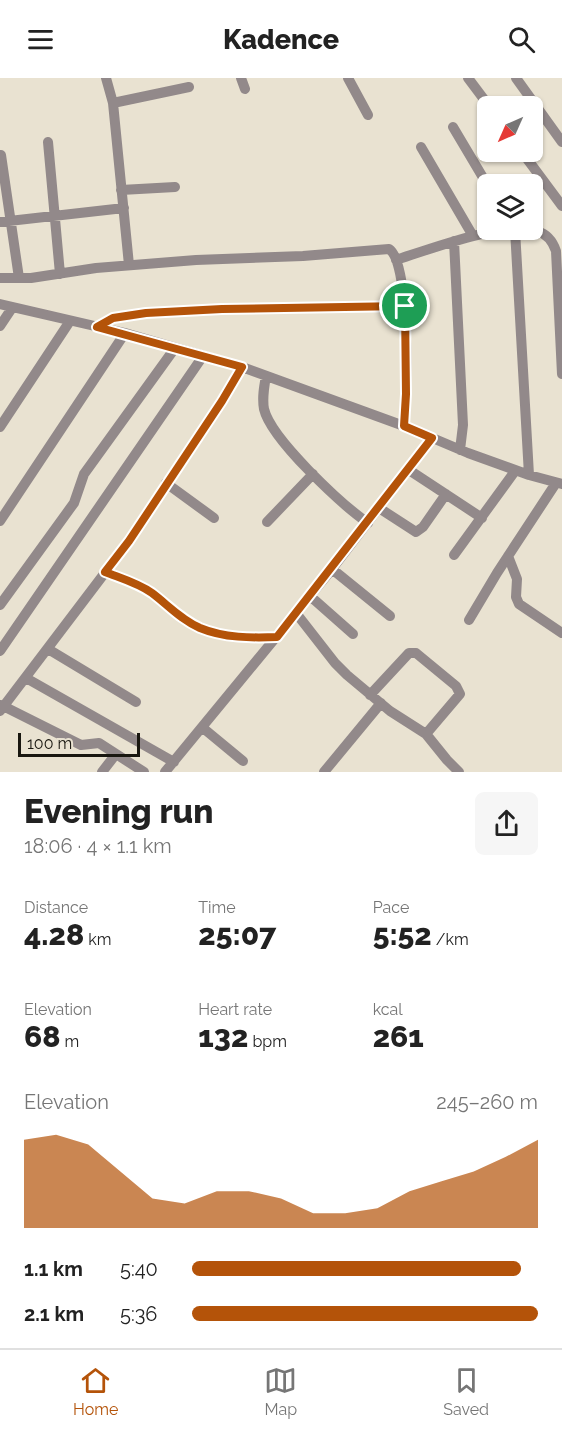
<!DOCTYPE html>
<html lang="en">
<head>
<meta charset="utf-8">
<style>
  body { margin:0; font-family:Raleway,sans-serif; background:#f6f6f6; color:#222; height:100vh; display:flex; flex-direction:column; font-size:22px; white-space:nowrap }
  * { box-sizing:border-box; margin:0 }
  p { font-size:20px; color:#767676 }
  .icon { flex:none; width:33px; height:33px; fill:none; stroke:currentColor; stroke-width:2; stroke-linecap:round; stroke-linejoin:round }
  .map { position:relative; height:694px; overflow:hidden }
  .side { display:flex; flex-direction:column; background:#fff; flex:1 }
  .side>* { flex:none }
  .needle { width:39px; rotate:225deg }
  .buttons { position:absolute; left:477px; top:18px; display:grid; gap:12px }
  .buttons a { display:grid; place-items:center; width:66px; height:66px; border-radius:9px; background:#fff; box-shadow:0 2px 4px #0004; font-size:30px }
  .scale { position:absolute; left:18px; bottom:15px; width:122px; box-sizing:border-box; padding-left:6px; border:3px solid #191710; border-top:0; font-size:16px; line-height:21px; white-space:nowrap; color:#191710; -webkit-text-stroke:4px #e9e2d1; paint-order:stroke }
  .pin { position:absolute; display:grid; place-items:center; width:51px; height:51px; color:#fff; margin:-26px; border:3px solid #fff; border-radius:50%; box-shadow:0 2px 6px #0007 }
  .round { display:grid; place-items:center; flex:none; width:63px; height:63px; border-radius:9px; background:#f6f6f6 }
  .overview { display:flex; align-items:center; justify-content:space-between; height:102px; padding:0 24px }
  h1 { font-size:33px; font-weight:800; line-height:45px }
  .stats { display:grid; grid-template-columns:repeat(3,1fr); gap:9px; height:102px; padding:6px 24px }
  .stats div { display:grid; align-content:center }
  .stats b { font-size:30px; font-weight:800 }
  .stats small { font-size:16px; font-weight:400 }
  .stats p { font-size:16px }
  .chart { height:168px; padding:12px 24px }
  .chart p { display:flex; justify-content:space-between }
  .chart svg { width:100%; height:108px; margin-top:6px; fill:#b45309; opacity:.7 }
  ul { padding:0 24px; list-style:none; font-size:20px }
  li { display:grid; grid-template-columns:96px 72px 1fr; align-items:center; height:45px }
  li i { height:15px; border-radius:8px; background:#b45309 }
  header { display:flex; justify-content:space-between; align-items:center; height:78px; padding:0 24px; background:#fff; font-size:27px; font-weight:800 }
  .tabs { display:flex; justify-content:space-around; align-items:center; height:84px; border-top:2px solid #e0e0e0; background:#fff; font-size:16px; color:#767676 }
  .tabs a { display:grid; justify-items:center; gap:3px }
  .tabs .selected { color:#b45309 }
  .map>svg:first-child { display:block }
  .lines { fill:none; stroke-linecap:round; stroke-linejoin:round }
  .minor { stroke:#92898a; stroke-width:10 }
  .route-casing { stroke:#fff; stroke-width:12 }
  .route { stroke:#b45309; stroke-width:8 }
</style>
</head>
<body>
<header><svg class="icon" aria-label="menu" viewBox="0 0 24 24"><path d="M4 6h16M4 12h16M4 18h16"/></svg>Kadence<svg class="icon" aria-label="search" viewBox="0 0 24 24"><circle cx="10" cy="10" r="6"/><path d="M15 15l6 6"/></svg></header>
<div class="map">
<svg width="562" height="694" viewBox="0 0 562 694">
  <rect width="100%" height="100%" fill="#e9e2d1"/>
  <g class="lines">
    <!-- minor -->
    <path class="minor" d="M106,0L113,25L129,187
      M241,0L245,11
      M348,0L368,37
      M468,0L489,28
      M516,0L562,64
      M113,25L189,9
      M453,49L488,108
      M48,64L60,196
      M421,69L473,158
      M522,74L562,128
      M1,77L19,200
      M121,112L175,109
      M0,144L124,130
      M515,152L529,397
      M454,163L463,347L460,372
      M396,182C430,171 504,143 537,153C547,156 553,164 556,173L562,296
      M0,200H31L96,190L196,182L303,178L389,171C411,185 407,320 404,348
      M0,226L125,255L242,289L404,348L468,375L529,397L562,406
      M0,248L12,230
      M97,249L113,240L146,235L222,231L405,228
      M266,298C264,309 262,320 264,331C271,361 341,426 368,445
      M0,349L70,243
      M409,392L482,440
      M166,405L214,440
      M379,430L416,454L423,449L446,416
      M0,443L125,255
      M267,444L313,396
      M454,477L515,393
      M508,478L517,501L516,519L519,526L562,555
      M332,491L390,538
      M105,494C121,500 138,505 152,515C168,527 181,541 200,550C224,560 252,560 277,559
      M310,518L353,556
      M0,527L74,425L84,396L175,270
      M296,535L335,585L347,597L390,633L426,656L447,682L459,694
      M469,542L497,495L556,405
      M48,571L136,624
      M0,573L203,278
      M26,600L174,684
      M370,617L409,575H416L456,608L460,616L426,656
      M1,627L81,667L99,665L144,694
      M0,633L129,463L222,323L242,289
      M203,650L243,683
      M102,694L116,676
      M165,694L332,491L432,360
      M324,694L381,625"/>
  </g>
  <g class="lines">
    <defs>
      <path id="route" d="M405,228L406,316L404,348L432,360L277,559C252,560 224,560 200,550C180,541 168,527 152,515C138,505 120,500 105,494L129,463L222,323L242,289L97,249L113,240L146,235L222,231Z"/>
    </defs>
    <!-- route casing -->
    <use href="#route" class="route-casing"/>
    <!-- route -->
    <use href="#route" class="route"/>
  </g>
</svg>
<div class="buttons">
<a><svg class="needle" viewBox="-14 -14 28 28"><path d="M0-13l5 13h-10z" fill="#e53935"/><path d="M0 13l5-13h-10z" fill="#767676"/></svg></a>
<a><svg class="icon" aria-label="layers" viewBox="0 0 24 24"><path d="M12 4l9 5-9 5-9-5zM3 14l9 5 9-5"/></svg></a>
</div>
<div class="scale">100 m</div>
<div class="pin" style="left:405px;top:228px;background:#1e9e55"><svg class="icon" aria-label="arrive" viewBox="0 0 24 24"><path d="M6 21V4h12l-3 4 3 4H6"/></svg></div>
</div>
<section class="side">
<div class="overview"><div><h1>Evening run</h1><p>18:06 · 4 × 1.1 km</p></div><a class="round"><svg class="icon" aria-label="share" viewBox="0 0 24 24"><path d="M12 15V3M7 8l5-5 5 5M5 13v7h14v-7"/></svg></a></div>
<div class="stats">
<div><p>Distance</p><b>4.28<small> km</small></b></div>
<div><p>Time</p><b>25:07</b></div>
<div><p>Pace</p><b>5:52<small> /km</small></b></div>
</div>
<div class="stats">
<div><p>Elevation</p><b>68<small> m</small></b></div>
<div><p>Heart rate</p><b>132<small> bpm</small></b></div>
<div><p>kcal</p><b>261</b></div>
</div>
<div class="chart"><p><span>Elevation</span>245–260 m</p>
<svg viewBox="0 0 160 44" preserveAspectRatio="none"><path d="M0 44V8L10 6L20 10L30 21L40 32L50 34L60 29L70 29L80 32L90 38L100 38L110 36L120 29L130 25L140 21L150 15L160 8V44z"/></svg>
</div>
<ul>
<li><b>1.1 km</b>5:40<i style="width:95%"></i></li>
<li><b>2.1 km</b>5:36<i style="width:100%"></i></li>
</ul>
</section>
<nav class="tabs">
<a class="selected"><svg class="icon" aria-label="home" viewBox="0 0 24 24"><path d="M3 11l9-7 9 7M6 9v11h12V9"/></svg>Home</a>
<a><svg class="icon" aria-label="map" viewBox="0 0 24 24"><path d="M3 6l6-2 6 2 6-2v14l-6 2-6-2-6 2zM9 4v14M15 6v14"/></svg>Map</a>
<a><svg class="icon" aria-label="saved" viewBox="0 0 24 24"><path d="M7 4h10v16l-5-4-5 4z"/></svg>Saved</a>
</nav>
</body>
</html>
